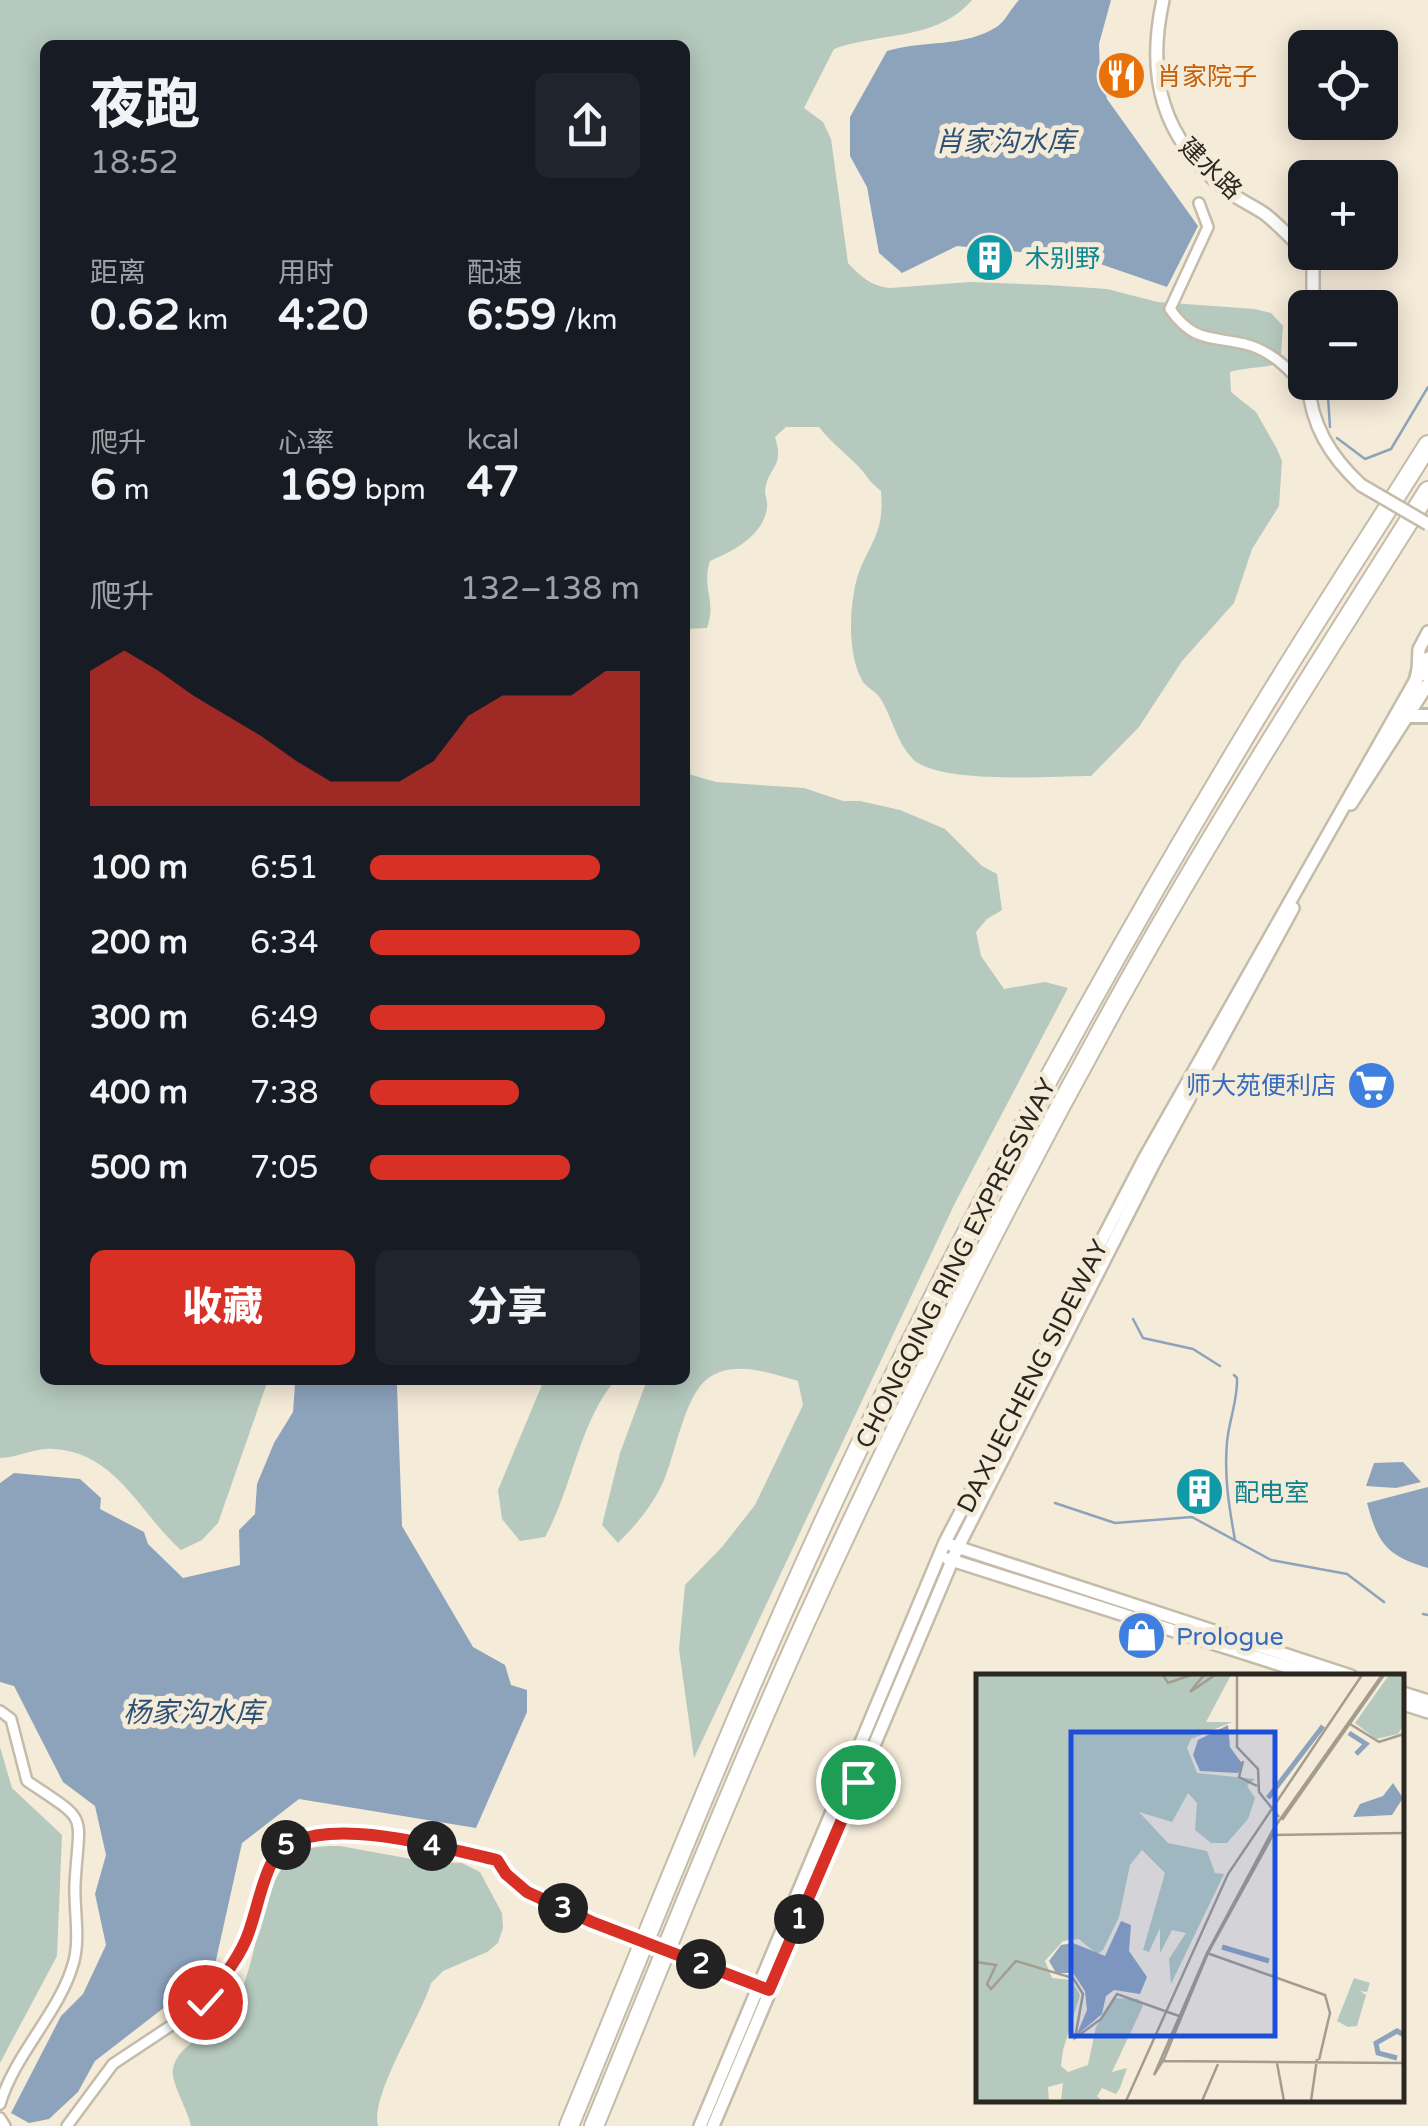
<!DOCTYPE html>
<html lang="zh">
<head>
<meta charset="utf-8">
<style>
  body { margin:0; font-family:"Varela Round","Noto Sans SC",sans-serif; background:#20242c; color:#f1f3f6; height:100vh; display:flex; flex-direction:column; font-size:38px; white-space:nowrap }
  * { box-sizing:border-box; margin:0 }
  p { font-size:32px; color:#9ea1a6 }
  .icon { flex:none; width:55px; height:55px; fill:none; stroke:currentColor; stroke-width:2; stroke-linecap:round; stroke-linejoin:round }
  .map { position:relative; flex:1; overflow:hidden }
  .panel { position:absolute; left:40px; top:40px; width:650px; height:1345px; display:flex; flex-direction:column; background:#171b24; border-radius:15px; box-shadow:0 5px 25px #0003 }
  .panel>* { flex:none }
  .controls { position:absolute; left:1288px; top:30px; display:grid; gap:20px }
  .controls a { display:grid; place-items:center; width:110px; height:110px; border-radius:15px; background:#171b24; box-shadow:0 5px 25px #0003; font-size:50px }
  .pin { position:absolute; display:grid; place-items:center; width:85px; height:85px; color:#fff; margin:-42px; border:5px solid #fff; border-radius:50%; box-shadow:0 2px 10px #0007 }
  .km { position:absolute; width:50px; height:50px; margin:-25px; border-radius:50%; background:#222; color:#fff; font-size:28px; line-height:50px; text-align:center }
  .round { display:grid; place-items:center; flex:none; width:105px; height:105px; border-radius:15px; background:#20242c }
  .headline { display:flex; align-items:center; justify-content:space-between; height:170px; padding:0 50px }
  h1 { font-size:55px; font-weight:800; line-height:75px }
  .figures { display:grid; grid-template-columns:repeat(3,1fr); gap:15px; height:170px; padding:10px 50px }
  .figures div { display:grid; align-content:center }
  .figures b { font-size:42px; font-weight:800 }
  .figures small { font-size:28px; font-weight:400 }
  .figures p { font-size:28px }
  .chart { height:280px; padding:20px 50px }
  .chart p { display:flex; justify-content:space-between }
  .chart svg { width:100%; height:180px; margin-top:10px; fill:#d93025; opacity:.7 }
  .button { display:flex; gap:20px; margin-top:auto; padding:20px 50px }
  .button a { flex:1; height:115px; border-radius:15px; background:#d93025; color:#fff; font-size:40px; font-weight:800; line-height:115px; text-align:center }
  .button a+a { background:#20242c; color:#f1f3f6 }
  ul { padding:0 50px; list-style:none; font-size:32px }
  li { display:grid; grid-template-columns:160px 120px 1fr; align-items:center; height:75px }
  li i { height:25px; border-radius:12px; background:#d93025 }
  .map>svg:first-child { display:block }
  .green { fill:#b5c9be }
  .water { fill:#8da3bc }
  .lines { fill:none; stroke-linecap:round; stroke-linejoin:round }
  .stream { stroke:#8da3bc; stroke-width:2.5 }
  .minor-casing { stroke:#c4bbaa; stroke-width:14 }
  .tertiary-casing { stroke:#c4bbaa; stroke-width:16 }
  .secondary-casing { stroke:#c4bbaa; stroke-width:18 }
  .motorway-casing { stroke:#c4bbaa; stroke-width:22 }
  .minor { stroke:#fff; stroke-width:9 }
  .tertiary { stroke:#fff; stroke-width:11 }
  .secondary { stroke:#fff; stroke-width:12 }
  .motorway { stroke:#fff; stroke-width:18 }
  .minor-bridge-casing { stroke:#c4bbaa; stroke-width:14; stroke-linecap:butt }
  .tertiary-bridge-casing { stroke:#c4bbaa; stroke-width:16; stroke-linecap:butt }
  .minor-bridge { stroke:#fff; stroke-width:9 }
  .tertiary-bridge { stroke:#fff; stroke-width:11 }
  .route-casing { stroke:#fff; stroke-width:20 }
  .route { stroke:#d93025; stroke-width:12 }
  .labels { text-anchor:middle; stroke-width:10; stroke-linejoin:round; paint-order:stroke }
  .food-label { font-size:25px; fill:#c56008; stroke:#f5ebd9; text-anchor:start }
  .street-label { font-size:25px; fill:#2a2720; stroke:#f5ebd9 }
  .culture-label { font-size:25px; fill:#0d838f; stroke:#f5ebd9; text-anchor:start }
  .shop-label { font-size:25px; fill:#366cbe; stroke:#f5ebd9; text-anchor:end }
  .water-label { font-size:28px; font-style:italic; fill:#2e5176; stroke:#f5ebd9 }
  .inset-river { fill:none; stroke:#8da3bc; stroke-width:5 }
  .inset-road { fill:none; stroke:#a49d8f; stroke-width:2.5 }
  .view { fill:#1d4ed8; fill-opacity:0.15; stroke:#1d4ed8; stroke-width:5 }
  .inset-edge { fill:none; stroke:#2a2720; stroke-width:5 }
</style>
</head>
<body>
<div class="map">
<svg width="1428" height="2126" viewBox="0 0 1428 2126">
  <rect width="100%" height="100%" fill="#f5ebd9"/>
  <!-- green -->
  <path class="green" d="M0,0H972C937,41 880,32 834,49L804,108L823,122L831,139L848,263C861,277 871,286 890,288L970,282L1048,285L1107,289L1158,302L1255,309L1271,313L1283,326L1281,354L1276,364C1260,369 1246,367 1230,372L1231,392L1256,412L1277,449L1282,461L1279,506L1252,549L1234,603L1182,661L1139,727L1091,776C1054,776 936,785 912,758C896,741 891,714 880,698C876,691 867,688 863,682C849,659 849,618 854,592C861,549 886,541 881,491C870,483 866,474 857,465C844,452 831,442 819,427H786L775,437C785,468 768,466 765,491C765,496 768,502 767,507C764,536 733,551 710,561C701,589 717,600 707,628L685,629V45H45V1380H268L218,1523L202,1540L181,1550C140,1514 117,1453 54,1449C35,1447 18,1458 0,1458Z
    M685,773L716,782L804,788L843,801H860L900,810L945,829L982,866L997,874L1002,910L987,919L976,932L981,956L1004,989L1045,982L1068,988L955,1203L694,1758L679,1649L685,1585L722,1547L755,1505L803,1405L798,1381C770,1373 733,1359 707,1379C685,1396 675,1454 664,1480C653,1505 637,1524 618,1543L602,1525L620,1453L647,1380H685Z
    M544,1380H615C578,1426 573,1486 545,1537L520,1541L502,1519L498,1490Z
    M0,1747L12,1788L62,1835L57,1956L0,2063Z
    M340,1846L428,1862L462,1863L480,1872L502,1913L503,1928L498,1943L487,1952L443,1971L431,1983C420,2019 370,2095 378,2126H191C188,2110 170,2081 173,2069C178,2043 212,2034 227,2016C262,1974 254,1874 302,1851C314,1846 328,1846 340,1846Z"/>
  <!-- water -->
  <path class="water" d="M1019,0H1111L1099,44L1100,72L1107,99L1198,226L1167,287L1083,258L957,246L902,273L879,253L867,187L850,156V117L887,51C922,40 965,48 998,26C1006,20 1012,7 1019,0Z
    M299,1380H400L397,1386L402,1526L473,1647L505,1665L511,1685L527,1690V1712L476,1828L299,1799L242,1843L214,1969L95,2061L78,2092L49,2119L29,2123L11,2113L61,2016L83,1994L106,1945L95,1894L106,1855L95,1806L63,1782L14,1686L0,1682V1483L14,1473L80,1479L101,1498L100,1509L144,1532L148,1544L183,1578L240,1565L239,1530L255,1514L257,1484L274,1443L293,1412L295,1384Z
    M1403,1462L1421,1482L1396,1488L1366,1486L1374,1463Z
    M1428,1487V1568C1387,1556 1378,1544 1367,1503Z"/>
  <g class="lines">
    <!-- stream -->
    <path class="stream" d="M1341,299L1348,308
      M1327,382L1330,427
      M1337,438L1365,459L1391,449L1428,387
      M1133,1319L1143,1338L1193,1349L1220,1366
      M1234,1375L1237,1378C1238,1400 1229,1420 1227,1442C1224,1476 1229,1507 1235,1540
      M1055,1503L1115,1523L1192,1517L1271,1560L1347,1574L1384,1602
      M1423,1614L1428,1615"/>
    <defs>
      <path id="minor" d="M1199,203L1208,227L1170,309C1193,342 1210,336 1245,344C1272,351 1291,370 1307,391
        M0,1711L11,1719L27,1781C91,1824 79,1810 75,1884C74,1909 80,1937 74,1961C61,2011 15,2053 0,2104
        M723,1973L769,1990
        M0,2118L5,2126
        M67,2126L113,2064L205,2003L246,1941L271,1861L289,1842L318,1833L401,1839L497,1860C519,1894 556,1905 592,1922"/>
      <path id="tertiary" d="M1163,0C1146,77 1162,138 1225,189C1237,199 1252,205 1265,214C1279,225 1292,239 1305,252
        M1306,252L1313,265V308
        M1308,382C1311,425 1330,456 1361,485
        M1418,670L1419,649L1428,632
        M1351,804L1428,684
        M951,1545L1351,1676
        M948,1559L1316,1676
        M1400,1692L1428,1701
        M1400,1703L1428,1712
        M700,2126L945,1542L1144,1159L1428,658
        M713,2126L958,1547L1154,1163L1293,908"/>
      <path id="secondary" d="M1428,675L1418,672L1409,716H1428"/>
      <path id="motorway" d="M569,2126C669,1883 765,1637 881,1402C992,1177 1112,957 1241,743C1301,642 1366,544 1428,445
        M594,2126C663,1958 730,1789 805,1623C900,1414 1005,1205 1116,1004C1213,829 1321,660 1428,491"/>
    </defs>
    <!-- minor casing -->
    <use href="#minor" class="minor-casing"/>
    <!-- tertiary casing -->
    <use href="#tertiary" class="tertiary-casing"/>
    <!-- secondary casing -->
    <use href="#secondary" class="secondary-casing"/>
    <!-- motorway casing -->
    <use href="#motorway" class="motorway-casing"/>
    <!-- minor -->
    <use href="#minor" class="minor"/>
    <!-- tertiary -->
    <use href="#tertiary" class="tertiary"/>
    <!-- secondary -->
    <use href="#secondary" class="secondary"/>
    <!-- motorway -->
    <use href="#motorway" class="motorway"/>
    <defs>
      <path id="minor-bridge" d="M592,1922L723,1973"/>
      <path id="tertiary-bridge" d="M1361,485L1428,524"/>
    </defs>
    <!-- minor-bridge casing -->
    <use href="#minor-bridge" class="minor-bridge-casing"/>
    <!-- tertiary-bridge casing -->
    <use href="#tertiary-bridge" class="tertiary-bridge-casing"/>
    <!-- minor-bridge -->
    <use href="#minor-bridge" class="minor-bridge"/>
    <!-- tertiary-bridge -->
    <use href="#tertiary-bridge" class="tertiary-bridge"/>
  </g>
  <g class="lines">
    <defs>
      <path id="route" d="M205,2002C219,1982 238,1960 247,1937C256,1914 260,1887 271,1864C299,1804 446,1849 497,1860L506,1874L527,1892L592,1922L769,1990L858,1782"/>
    </defs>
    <!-- route casing -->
    <use href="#route" class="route-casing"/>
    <!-- route -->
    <use href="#route" class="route"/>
  </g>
  <!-- icons -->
  <defs>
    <symbol id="restaurant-disc" viewBox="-11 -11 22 22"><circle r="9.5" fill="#e8710a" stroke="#f5ebd9"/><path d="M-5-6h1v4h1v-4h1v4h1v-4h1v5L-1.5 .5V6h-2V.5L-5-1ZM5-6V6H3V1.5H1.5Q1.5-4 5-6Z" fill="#fff"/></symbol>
    <symbol id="building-disc" viewBox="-11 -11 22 22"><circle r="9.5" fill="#0f9aa8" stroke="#f5ebd9"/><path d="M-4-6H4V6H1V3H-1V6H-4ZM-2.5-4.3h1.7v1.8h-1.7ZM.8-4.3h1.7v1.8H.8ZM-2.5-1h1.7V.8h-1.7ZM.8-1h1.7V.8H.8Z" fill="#fff"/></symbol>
    <symbol id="supermarket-disc" viewBox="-11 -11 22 22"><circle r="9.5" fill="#3f7fe0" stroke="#f5ebd9"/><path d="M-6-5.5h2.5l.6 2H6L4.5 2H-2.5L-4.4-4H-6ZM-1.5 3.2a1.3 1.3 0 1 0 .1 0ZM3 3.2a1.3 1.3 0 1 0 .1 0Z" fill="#fff"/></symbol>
    <symbol id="shop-disc" viewBox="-11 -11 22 22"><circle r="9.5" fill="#3f7fe0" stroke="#f5ebd9"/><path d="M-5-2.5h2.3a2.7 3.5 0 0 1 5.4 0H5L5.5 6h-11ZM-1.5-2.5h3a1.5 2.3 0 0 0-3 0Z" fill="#fff"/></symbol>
  </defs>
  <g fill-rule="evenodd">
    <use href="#restaurant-disc" x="1094" y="48" width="55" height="55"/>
    <use href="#building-disc" x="962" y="230" width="55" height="55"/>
    <use href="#supermarket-disc" x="1344" y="1058" width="55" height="55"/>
    <use href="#building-disc" x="1172" y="1464" width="55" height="55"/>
    <use href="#shop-disc" x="1114" y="1608" width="55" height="55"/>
  </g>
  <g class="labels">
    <!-- food labels -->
    <g class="food-label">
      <text x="1157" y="85">肖家院子</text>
    </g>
    <!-- street labels -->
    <g class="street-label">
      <text transform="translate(1211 168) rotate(44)" y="9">建水路</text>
      <text transform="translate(955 1263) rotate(-63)" y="9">CHONGQING RING EXPRESSWAY</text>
      <text transform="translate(1032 1376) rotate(-63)" y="9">DAXUECHENG SIDEWAY</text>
    </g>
    <!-- culture labels -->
    <g class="culture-label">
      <text x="1025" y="267">木别野</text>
      <text x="1234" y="1501">配电室</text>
    </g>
    <!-- shop labels -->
    <g class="shop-label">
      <text x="1336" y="1094">师大苑便利店</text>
      <text x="1176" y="1645" text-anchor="start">Prologue</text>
    </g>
    <!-- water labels -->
    <g class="water-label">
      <text x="1005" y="151">肖家沟水库</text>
      <text x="193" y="1722">杨家沟水库</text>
    </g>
  </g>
  <!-- overview -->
  <g transform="translate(976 1674)">
    <rect width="428" height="428" fill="#f5ebd9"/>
    <path d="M0,1H255L230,48H256L215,65L211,74L221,99L279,105L271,112L279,124L272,145L251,169H235L219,156L221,129L212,119L196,148L163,138L192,169L231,177L239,199L248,200L195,310L193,285L210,259L196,256L184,279V254L173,278L167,276L189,199L166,176L154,191L143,243L127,276L121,280L103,265L87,267L69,287L76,304L95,306L104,321L87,376L85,392L92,398L112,391L120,353L137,324L162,325L167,332L136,398L151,394L144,414L140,420L126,414L121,422L126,427H85L87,409L72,413L73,427H0ZM413,1H427V52L422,60L400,65L379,49ZM378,304L394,309L391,318L384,317L390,321L381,352L372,353L361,347Z" fill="#b5c9be"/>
    <path d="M252,51L254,73L267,91L262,99L224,97L217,81L222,66ZM417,109L427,124L416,141L377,143L384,130L407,122ZM145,247L155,251L153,277L171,303L164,320L138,316L130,322L126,340L100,362L111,336L109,317L97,299H80L73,287L85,271L97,269L129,282Z" fill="#8da3bc"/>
    <path class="inset-river" d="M373,59L390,70L380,80M292,124L347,52M246,273L293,287M421,384L402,379L400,369L421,357L428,361"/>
    <path class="inset-road" d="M187,1L192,9L215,1M228,1L214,18L239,1M261,1V73L282,95L283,118L303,143M374,50L403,68L428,60M267,87L263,103L281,112M306,146L408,1M298,154L297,161L428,159M298,159L232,279L188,385L178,401L231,279L298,154L406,1M231,279L349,321L354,339L343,386M0,288L20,291L11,310L15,315L40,287L97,304L107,320L99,364L125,345L141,320L203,342M185,387L428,389M301,389L308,427M150,427L252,200L386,1M226,427L242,390M335,427L341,385"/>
    <path class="view" d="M95,58H299V362H95Z"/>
    <rect width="428" height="428" class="inset-edge"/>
  </g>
</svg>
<div class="controls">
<a><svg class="icon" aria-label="locate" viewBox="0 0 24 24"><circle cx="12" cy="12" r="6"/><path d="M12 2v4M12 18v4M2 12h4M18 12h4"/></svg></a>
<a>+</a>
<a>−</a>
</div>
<div class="pin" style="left:858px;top:1782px;background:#1e9e55"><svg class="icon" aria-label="arrive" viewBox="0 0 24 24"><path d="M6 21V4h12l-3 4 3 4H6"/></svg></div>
<div class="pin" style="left:205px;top:2002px;background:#d93025"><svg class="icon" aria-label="check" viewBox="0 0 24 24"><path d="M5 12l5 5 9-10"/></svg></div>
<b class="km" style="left:799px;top:1919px">1</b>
<b class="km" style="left:701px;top:1964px">2</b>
<b class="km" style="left:563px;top:1908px">3</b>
<b class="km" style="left:432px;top:1846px">4</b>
<b class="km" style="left:286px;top:1845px">5</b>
<section class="panel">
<div class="headline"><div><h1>夜跑</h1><p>18:52</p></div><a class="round"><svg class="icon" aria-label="share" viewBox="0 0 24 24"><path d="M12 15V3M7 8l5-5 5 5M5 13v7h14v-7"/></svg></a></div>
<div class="figures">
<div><p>距离</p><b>0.62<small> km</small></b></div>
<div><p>用时</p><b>4:20</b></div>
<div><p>配速</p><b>6:59<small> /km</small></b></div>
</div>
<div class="figures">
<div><p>爬升</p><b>6<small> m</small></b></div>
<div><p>心率</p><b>169<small> bpm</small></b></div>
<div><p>kcal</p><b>47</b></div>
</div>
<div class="chart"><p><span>爬升</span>132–138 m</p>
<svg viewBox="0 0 160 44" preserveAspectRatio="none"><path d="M0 44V11L10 6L20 11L30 17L40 22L50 27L60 33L70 38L80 38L90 38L100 33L110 22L120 17L130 17L140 17L150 11L160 11V44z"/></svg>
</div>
<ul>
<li><b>100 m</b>6:51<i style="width:85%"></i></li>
<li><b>200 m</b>6:34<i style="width:100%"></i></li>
<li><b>300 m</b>6:49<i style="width:87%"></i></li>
<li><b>400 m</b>7:38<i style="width:55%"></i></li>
<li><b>500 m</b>7:05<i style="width:74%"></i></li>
</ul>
<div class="button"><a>收藏</a><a>分享</a></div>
</section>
</div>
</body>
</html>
